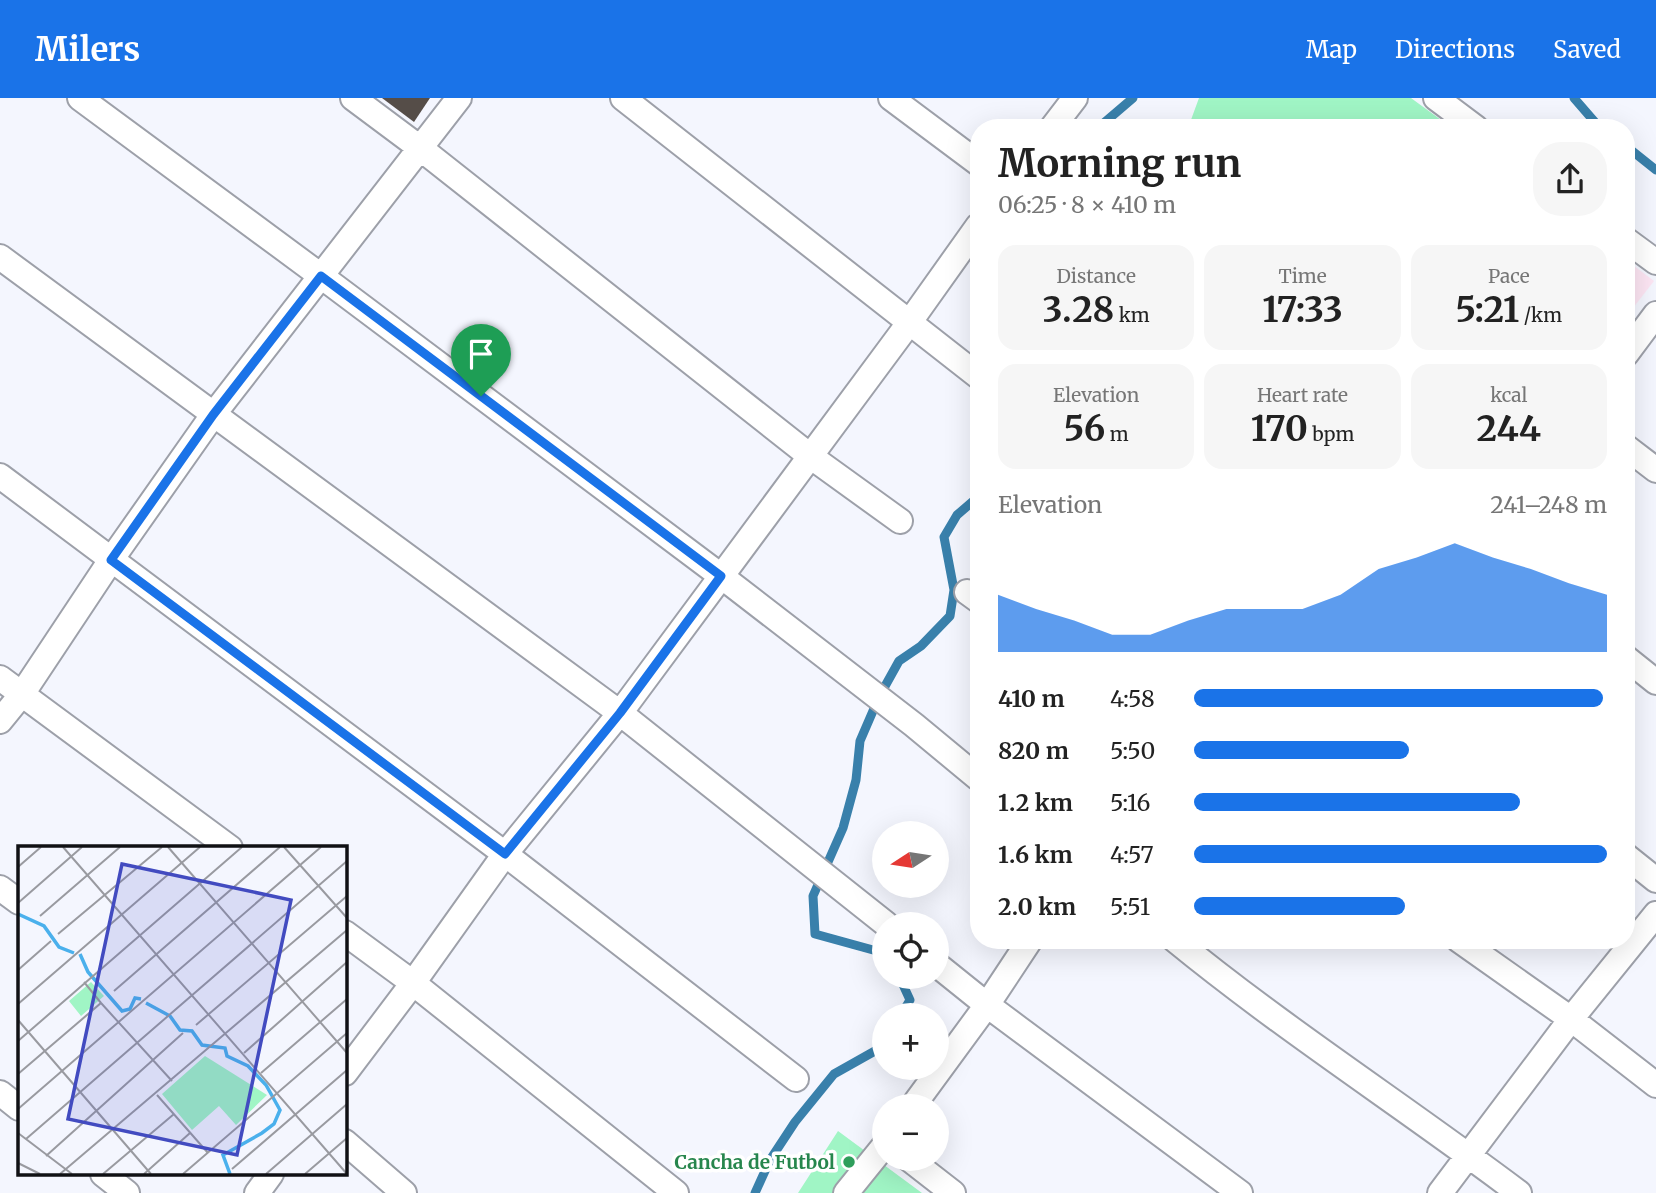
<!DOCTYPE html>
<html lang="en">
<head>
<meta charset="utf-8">
<style>
  body { margin:0; font-family:Merriweather,serif; background:#f6f6f6; color:#222; height:100vh; display:flex; flex-direction:column; font-size:26px; white-space:nowrap }
  * { box-sizing:border-box; margin:0 }
  p { font-size:23px; color:#767676 }
  .icon { flex:none; width:38px; height:38px; fill:none; stroke:currentColor; stroke-width:2; stroke-linecap:round; stroke-linejoin:round }
  .map { position:relative; flex:1; overflow:hidden }
  .side { position:absolute; left:970px; top:21px; width:665px; height:830px; display:flex; flex-direction:column; background:#fff; border-radius:28px; box-shadow:0 7px 28px #0002 }
  .side>* { flex:none }
  .needle { width:46px; rotate:258deg }
  .tools { position:absolute; left:872px; top:723px; display:grid; gap:14px }
  .tools a { display:grid; place-items:center; width:77px; height:77px; border-radius:50%; background:#fff; box-shadow:0 7px 28px #0002; font-size:35px }
  .pin { position:absolute; display:grid; place-items:center; width:60px; height:60px; color:#fff; margin:-72px -30px; border-radius:50% 50% 50% 0; rotate:-45deg; box-shadow:0 0 7px #0007 }
  .pin .icon { rotate:45deg }
  .round { display:grid; place-items:center; flex:none; width:74px; height:74px; border-radius:28px; background:#f6f6f6 }
  .overview { display:flex; align-items:center; justify-content:space-between; height:119px; padding:0 28px }
  h1 { font-size:38px; font-weight:700; line-height:52px }
  .stats { display:grid; grid-template-columns:repeat(3,1fr); gap:10px; height:119px; padding:7px 28px }
  .stats div { display:grid; align-content:center; border-radius:18px; background:#f6f6f6; text-align:center }
  .stats b { font-size:35px; font-weight:700 }
  .stats small { font-size:19px; font-weight:400 }
  .stats p { font-size:19px }
  .chart { height:196px; padding:14px 28px }
  .chart p { display:flex; justify-content:space-between }
  .chart svg { width:100%; height:126px; margin-top:7px; fill:#1a73e8; opacity:.7 }
  ul { padding:0 28px; list-style:none; font-size:23px }
  li { display:grid; grid-template-columns:112px 84px 1fr; align-items:center; height:52px }
  li i { height:18px; border-radius:9px; background:#1a73e8 }
  header { display:flex; align-items:center; gap:42px; box-sizing:border-box; height:98px; padding:0 35px; background:#1a73e8; color:#fff }
  header strong { font-size:33px }
  nav { display:flex; gap:38px; margin-inline-start:auto; font-size:24px }
  .map>svg:first-child { display:block }
  .education { fill:#fce5f3 }
  .green { fill:#a0f5c5 }
  .lines { fill:none; stroke-linecap:round; stroke-linejoin:round }
  .stream { stroke:#3980ab; stroke-width:9 }
  .building { fill:#554d48 }
  .minor-casing { stroke:#9da0a9; stroke-width:28 }
  .minor { stroke:#fff; stroke-width:24 }
  .route-casing { stroke:#fff; stroke-width:14 }
  .route { stroke:#1a73e8; stroke-width:9 }
  .leisure-dot { fill:#2e9e5b; stroke:#fff; stroke-width:2.5 }
  .labels { text-anchor:middle; stroke-width:7; stroke-linejoin:round; paint-order:stroke }
  .leisure-label { font-size:19px; font-weight:bold; fill:#27864d; stroke:#fff; text-anchor:end }
  .inset-river { fill:none; stroke:#4ab0ec; stroke-width:3.5 }
  .inset-road { fill:none; stroke:#999aa0; stroke-width:2 }
  .view { fill:#424bc0; fill-opacity:0.15; stroke:#424bc0; stroke-width:3.5 }
  .inset-edge { fill:none; stroke:#101114; stroke-width:3.5 }
</style>
</head>
<body>
<header>
<strong>Milers</strong>
<nav><a>Map</a><a>Directions</a><a>Saved</a></nav>
</header>
<div class="map">
<svg width="1656" height="1095" viewBox="0 0 1656 1095">
  <rect width="100%" height="100%" fill="#f4f6fe"/>
  <!-- education -->
  <path class="education" d="M1626,162L1654,183L1626,219Z"/>
  <!-- green -->
  <path class="green" d="M1199,0H1411L1452,30H1188Z
    M838,1033L922,1095H798Z"/>
  <g class="lines">
    <!-- stream -->
    <path class="stream" d="M1574,0L1600,30
      M1098,30L1133,0
      M1626,48L1656,72
      M884,855L815,836L813,798L843,730L856,682L860,643L879,599L899,563L921,548L950,518L954,492L944,439L957,417L978,399
      M899,878L910,902L901,917
      M755,1095L770,1062L795,1024L834,976L882,949L884,947"/>
  </g>
  <!-- building -->
  <path class="building" d="M382,0H430L414,24Z"/>
  <g class="lines">
    <defs>
      <path id="minor" d="M80,0L321,178L721,478L914,627L978,680
        M353,0L420,50L810,358L900,423
        M623,0L978,278
        M891,0L978,65
        M1436,0L1476,30
        M1052,30L1075,0
        M1626,142L1656,164
        M0,159L620,615L886,826
        M1626,256L1656,216
        M1626,349L1656,372
        M0,378L505,756L796,981
        M967,494L978,502
        M1626,560L1656,584
        M0,580L230,750
        M0,623L22,596L111,462L213,317L459,0
        M1626,758L1656,782
        M0,790L19,804
        M345,835L413,885L676,1095
        M1175,842C1285,932 1405,1009 1519,1095
        M1459,842L1571,921L1656,987
        M936,866L987,907L1240,1095
        M345,975L413,885L505,756L620,615L909,225L978,128
        M0,995L19,1010
        M913,1008L987,907L1030,842
        M345,1044L404,1095
        M908,1060L953,1095
        M103,1076L127,1095
        M257,1095L271,1076
        M846,1095L884,1048
        M1440,1095L1571,921L1656,816"/>
    </defs>
    <!-- minor casing -->
    <use href="#minor" class="minor-casing"/>
    <!-- minor -->
    <use href="#minor" class="minor"/>
  </g>
  <g class="lines">
    <defs>
      <path id="route" d="M321,178L721,478L620,615L505,756L111,462L213,317Z"/>
    </defs>
    <!-- route casing -->
    <use href="#route" class="route-casing"/>
    <!-- route -->
    <use href="#route" class="route"/>
  </g>
  <!-- markers -->
  <circle class="leisure-dot" cx="849" cy="1064" r="7"/>
  <g class="labels">
    <!-- leisure labels -->
    <g class="leisure-label">
      <text x="835" y="1071">Cancha de Futbol</text>
    </g>
  </g>
  <!-- overview -->
  <g transform="translate(18 748)">
    <rect width="329" height="329" fill="#f4f6fe"/>
    <path d="M73,136L86,150L63,170L51,155ZM187,210L249,249L218,279L201,260L174,284L144,248Z" fill="#a0f5c5"/>
    <path class="inset-river" d="M0,68L26,80L41,101L56,107M62,108L70,126L104,165L112,163L117,152L123,153M128,157L152,170L162,184L174,185L184,199L207,202L209,210L230,220L248,239L262,264L256,278L244,287L205,309L212,328"/>
    <path class="inset-road" d="M45,1L329,328M150,1L329,207M266,1L329,72M0,21L23,1M0,57L64,1M22,70L102,1M40,88L144,1M0,124L33,95M66,136L83,157M96,145L262,1M0,158L182,1M0,174L133,328M178,179L329,50M0,195L224,1M226,207L329,116M243,227L329,153M0,228L83,157L154,235M139,249L190,307M0,263L303,1M0,287L54,328M8,293L329,15M28,310L165,187M0,317L22,328M214,323L329,224M42,328L329,84M85,328L156,268M126,328L172,287M165,328L329,187M248,328L329,258M287,328L329,292"/>
    <path class="view" d="M104,18L273,54L219,309L50,273Z"/>
    <rect width="329" height="329" class="inset-edge"/>
  </g>
</svg>
<div class="tools">
<a><svg class="needle" viewBox="-14 -14 28 28"><path d="M0-13l5 13h-10z" fill="#e53935"/><path d="M0 13l5-13h-10z" fill="#767676"/></svg></a>
<a><svg class="icon" aria-label="locate" viewBox="0 0 24 24"><circle cx="12" cy="12" r="6"/><path d="M12 2v4M12 18v4M2 12h4M18 12h4"/></svg></a>
<a>+</a>
<a>−</a>
</div>
<div class="pin" style="left:481px;top:298px;background:#1e9e55"><svg class="icon" aria-label="arrive" viewBox="0 0 24 24"><path d="M6 21V4h12l-3 4 3 4H6"/></svg></div>
<section class="side">
<div class="overview"><div><h1>Morning run</h1><p>06:25 · 8 × 410 m</p></div><a class="round"><svg class="icon" aria-label="share" viewBox="0 0 24 24"><path d="M12 15V3M7 8l5-5 5 5M5 13v7h14v-7"/></svg></a></div>
<div class="stats">
<div><p>Distance</p><b>3.28<small> km</small></b></div>
<div><p>Time</p><b>17:33</b></div>
<div><p>Pace</p><b>5:21<small> /km</small></b></div>
</div>
<div class="stats">
<div><p>Elevation</p><b>56<small> m</small></b></div>
<div><p>Heart rate</p><b>170<small> bpm</small></b></div>
<div><p>kcal</p><b>244</b></div>
</div>
<div class="chart"><p><span>Elevation</span>241–248 m</p>
<svg viewBox="0 0 160 44" preserveAspectRatio="none"><path d="M0 44V24L10 29L20 33L30 38L40 38L50 33L60 29L70 29L80 29L90 24L100 15L110 11L120 6L130 11L140 15L150 20L160 24V44z"/></svg>
</div>
<ul>
<li><b>410 m</b>4:58<i style="width:99%"></i></li>
<li><b>820 m</b>5:50<i style="width:52%"></i></li>
<li><b>1.2 km</b>5:16<i style="width:79%"></i></li>
<li><b>1.6 km</b>4:57<i style="width:100%"></i></li>
<li><b>2.0 km</b>5:51<i style="width:51%"></i></li>
</ul>
</section>
</div>
</body>
</html>
